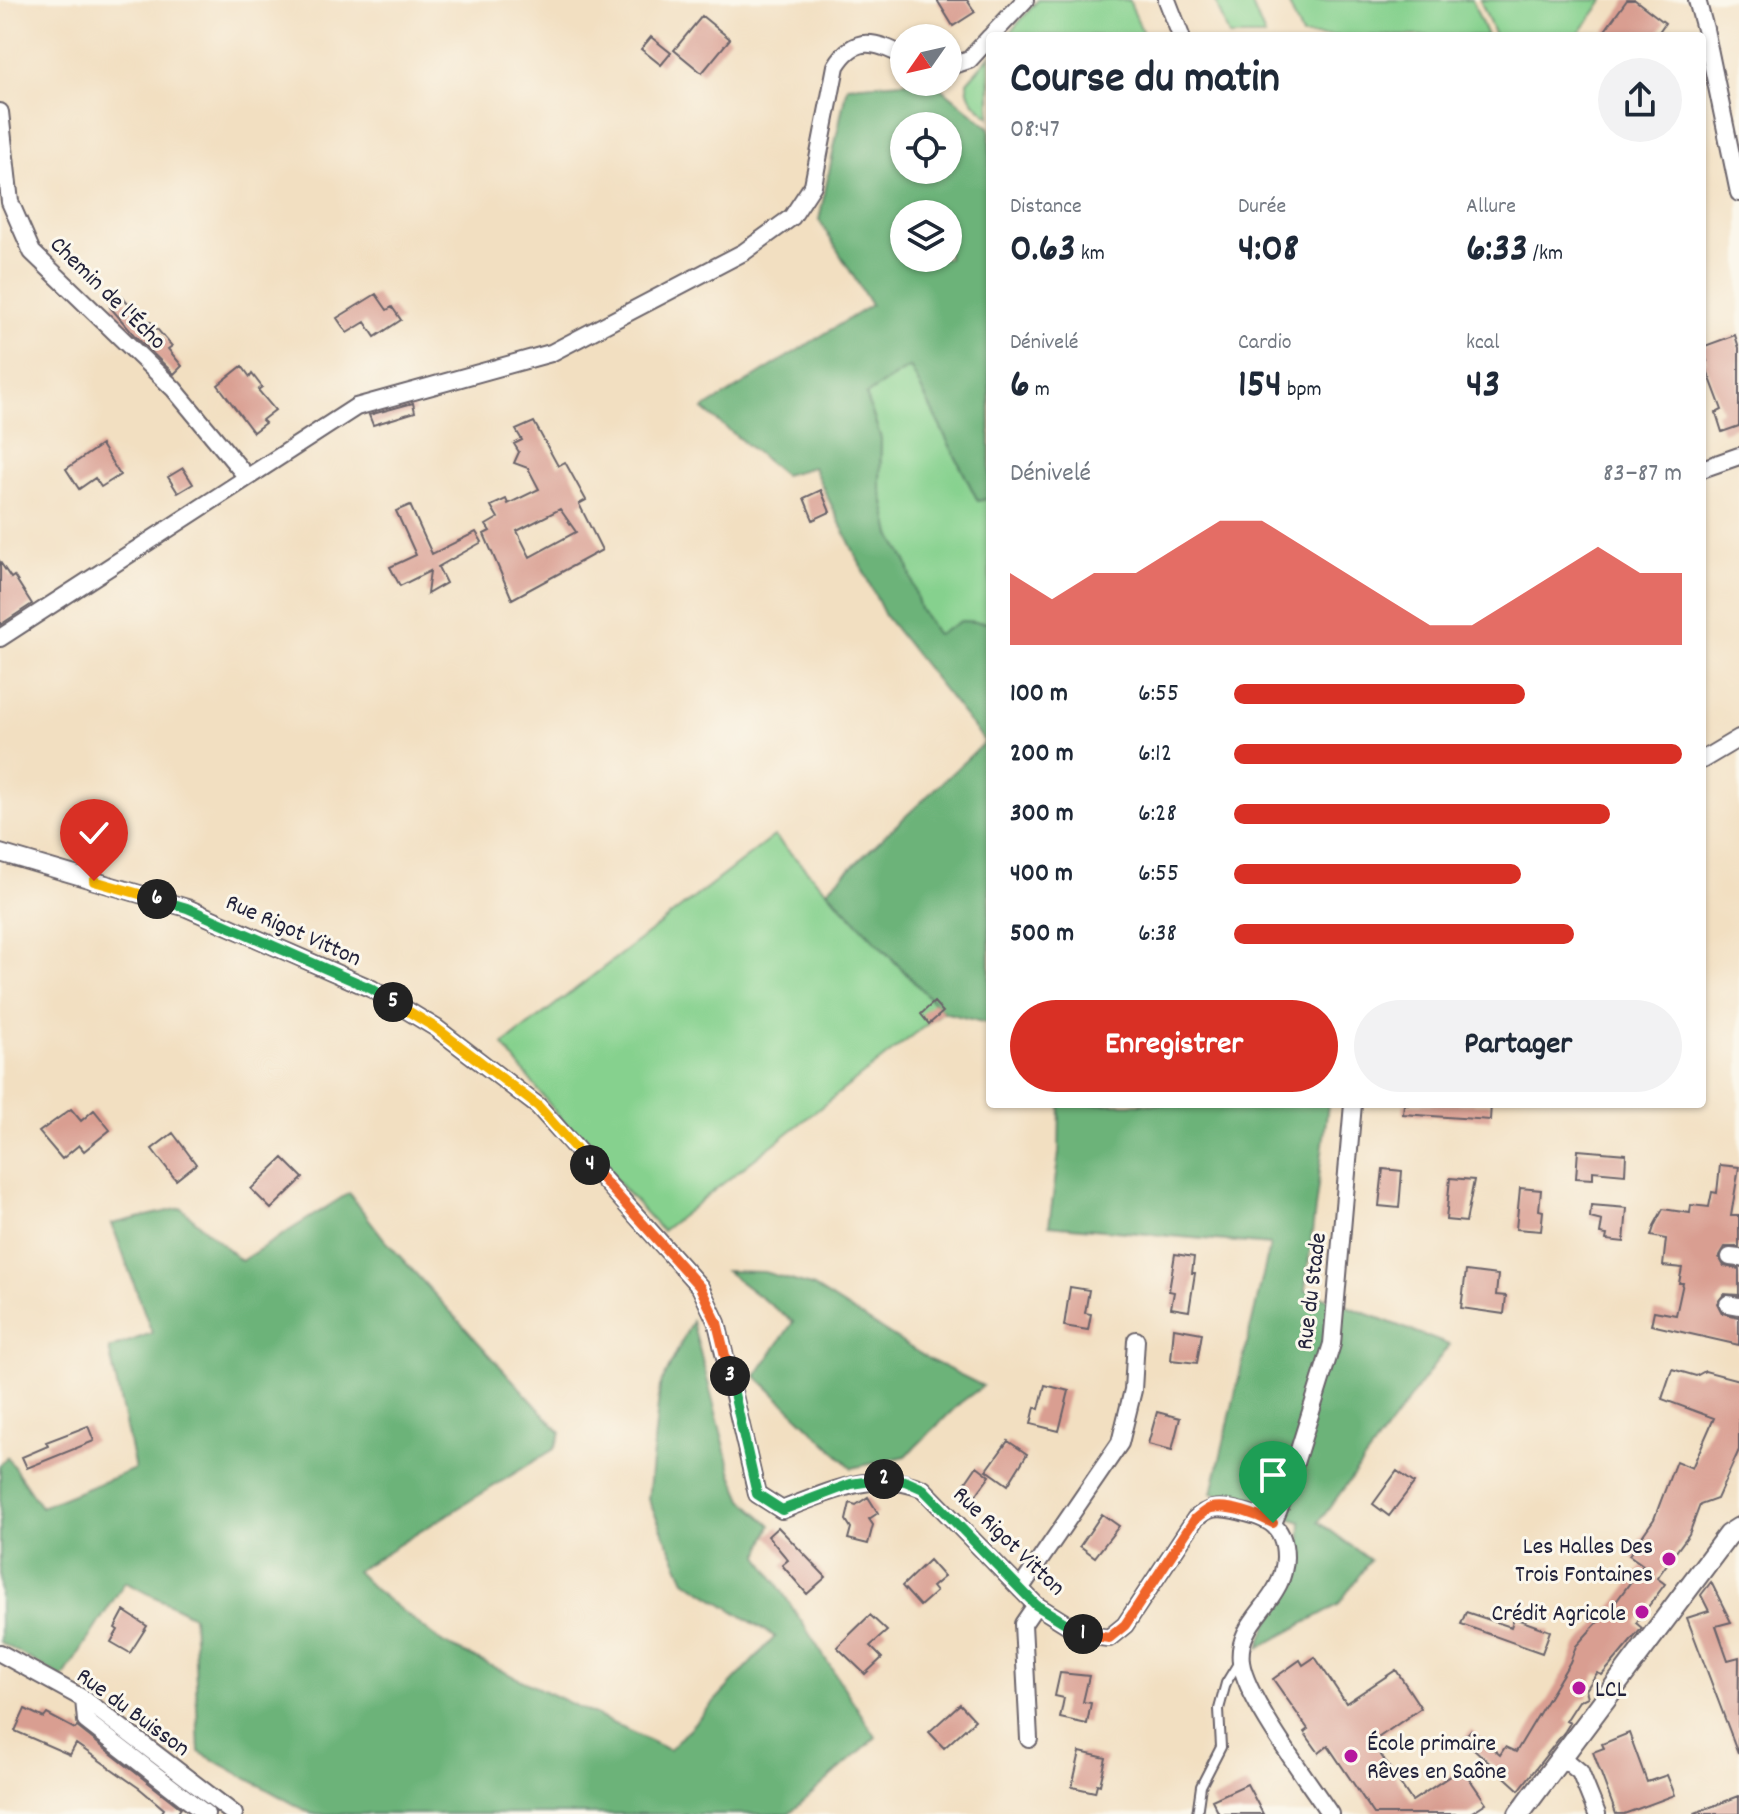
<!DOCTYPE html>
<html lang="fr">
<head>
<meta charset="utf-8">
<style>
  body { margin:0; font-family:Dekko,sans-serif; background:#f2f2f3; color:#1f2937; height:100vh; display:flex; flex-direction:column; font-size:30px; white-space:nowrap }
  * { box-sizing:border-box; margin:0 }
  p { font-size:26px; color:#747a83 }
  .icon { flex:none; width:44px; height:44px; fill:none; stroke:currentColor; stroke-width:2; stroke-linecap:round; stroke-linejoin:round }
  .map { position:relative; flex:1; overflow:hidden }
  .details { position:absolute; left:986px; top:32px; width:720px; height:1076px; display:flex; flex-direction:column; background:#fff; border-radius:8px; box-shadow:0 2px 6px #0004 }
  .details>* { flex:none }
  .needle { width:52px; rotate:236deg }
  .fabs { position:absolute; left:890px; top:24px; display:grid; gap:16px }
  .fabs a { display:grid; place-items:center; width:72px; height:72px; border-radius:50%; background:#fff; box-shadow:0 2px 6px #0004; font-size:40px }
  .pin { position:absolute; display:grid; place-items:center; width:68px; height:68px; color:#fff; margin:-82px -34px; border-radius:50% 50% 50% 0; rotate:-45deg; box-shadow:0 0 8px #0007 }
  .pin .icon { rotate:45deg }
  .km { position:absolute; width:40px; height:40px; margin:-20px; border-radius:50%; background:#222; color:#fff; font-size:22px; line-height:40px; text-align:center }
  .round { display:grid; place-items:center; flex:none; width:84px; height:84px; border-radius:42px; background:#f2f2f3 }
  .head { display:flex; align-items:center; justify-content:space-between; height:136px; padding:0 24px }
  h1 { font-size:44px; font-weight:700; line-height:60px }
  .stats { display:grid; grid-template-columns:repeat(3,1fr); gap:12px; height:136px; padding:8px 24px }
  .stats div { display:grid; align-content:center }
  .stats b { font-size:40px; font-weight:700 }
  .stats small { font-size:22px; font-weight:400 }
  .stats p { font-size:22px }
  .chart { height:224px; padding:16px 24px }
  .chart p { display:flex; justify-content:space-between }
  .chart svg { width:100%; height:144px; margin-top:8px; fill:#d93025; opacity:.7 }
  .action { display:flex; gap:16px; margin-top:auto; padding:16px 24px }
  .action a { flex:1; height:92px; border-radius:48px; background:#d93025; color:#fff; font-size:32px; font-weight:700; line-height:92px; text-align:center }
  .action a+a { background:#f2f2f3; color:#1f2937 }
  ul { padding:0 24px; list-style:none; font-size:26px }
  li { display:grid; grid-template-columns:128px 96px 1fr; align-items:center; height:60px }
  li i { height:20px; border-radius:10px; background:#d93025 }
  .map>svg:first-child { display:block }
  .green { fill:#86d18e; stroke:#547a64; stroke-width:2 }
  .forest { fill:#6cb379; stroke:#476a5a; stroke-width:2; fill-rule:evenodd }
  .building { fill:#d99e91; fill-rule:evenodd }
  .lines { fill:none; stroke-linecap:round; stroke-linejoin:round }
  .service-casing { stroke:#6b646a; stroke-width:12 }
  .minor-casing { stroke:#6b646a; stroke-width:20 }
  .tertiary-casing { stroke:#6b646a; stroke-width:24 }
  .service { stroke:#fff; stroke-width:8 }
  .minor { stroke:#fff; stroke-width:16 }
  .tertiary { stroke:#fff; stroke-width:20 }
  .split-1-casing { stroke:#fff; stroke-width:16 }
  .split-2-casing { stroke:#fff; stroke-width:16 }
  .split-3-casing { stroke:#fff; stroke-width:16 }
  .split-4-casing { stroke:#fff; stroke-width:16 }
  .split-5-casing { stroke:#fff; stroke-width:16 }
  .split-6-casing { stroke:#fff; stroke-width:16 }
  .split-7-casing { stroke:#fff; stroke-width:16 }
  .split-1 { stroke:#f0652b; stroke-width:10 }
  .split-2 { stroke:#22a559; stroke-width:10 }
  .split-3 { stroke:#22a559; stroke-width:10 }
  .split-4 { stroke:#f0652b; stroke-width:10 }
  .split-5 { stroke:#f5b400; stroke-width:10 }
  .split-6 { stroke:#22a559; stroke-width:10 }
  .split-7 { stroke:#f5b400; stroke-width:10 }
  .poi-dot { fill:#b5179e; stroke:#fbf7ec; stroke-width:3 }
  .labels { text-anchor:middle; stroke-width:6; stroke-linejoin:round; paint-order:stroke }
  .street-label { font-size:24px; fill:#22223b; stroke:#fbf7ec }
  .poi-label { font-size:24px; fill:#22223b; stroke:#fbf7ec; text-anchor:end }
</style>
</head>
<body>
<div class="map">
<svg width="1739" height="1814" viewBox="0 0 1739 1814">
  <rect width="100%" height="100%" fill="#fbf7ec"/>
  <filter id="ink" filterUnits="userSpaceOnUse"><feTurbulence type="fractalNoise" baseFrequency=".0125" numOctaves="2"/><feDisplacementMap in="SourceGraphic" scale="16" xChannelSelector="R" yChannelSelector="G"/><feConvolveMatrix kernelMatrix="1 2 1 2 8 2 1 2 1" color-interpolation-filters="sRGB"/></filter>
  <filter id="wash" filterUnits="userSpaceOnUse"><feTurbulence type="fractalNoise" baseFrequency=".006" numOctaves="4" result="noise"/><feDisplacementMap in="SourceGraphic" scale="32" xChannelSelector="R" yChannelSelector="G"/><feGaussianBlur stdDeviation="1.8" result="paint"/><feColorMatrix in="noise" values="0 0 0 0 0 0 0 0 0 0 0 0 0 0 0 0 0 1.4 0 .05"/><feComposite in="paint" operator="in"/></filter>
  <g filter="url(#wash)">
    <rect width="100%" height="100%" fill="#f2dfc1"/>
    <!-- green -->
    <path class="green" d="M1038,0H1129L1144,36H1007Z
      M1215,0H1250L1265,36H1229Z
      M1287,0H1472L1487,36H1302Z
      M1480,0H1604L1577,36H1495Z
      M990,56V117C978,106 967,100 967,82Z
      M910,366L978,501L990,498V623L961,621L937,635L920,609L907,563L891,535L880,484L881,439L866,394Z
      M774,836L943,1012L662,1231L564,1123L503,1045Z"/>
    <!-- forest -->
    <path class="forest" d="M904,82H934L990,128V498L978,501L910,367L866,395L881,439L880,484L891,535L907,563L920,609L937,635L961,621L990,623V1024L943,1012L827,890L985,742L885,616L813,467L784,475L703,409L871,305L819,220L847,86ZM904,126H948V170H904ZM904,214H948V258H904Z
      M1060,1104H1328L1305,1290L1449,1345L1319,1522L1370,1560L1338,1605L1259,1648L1267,1625L1299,1576L1301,1522L1212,1493L1270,1245L1049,1225L1059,1153Z
      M349,1193L385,1240L561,1433L554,1449L356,1571L375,1590L443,1643L669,1750L775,1637L685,1580L648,1499L660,1386L692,1321L732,1474L743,1500L771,1525L759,1556L876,1737L789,1814H312L199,1752L193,1616L125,1582L63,1678L0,1642V1465L7,1457L41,1507L135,1469L109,1349L152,1333L112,1224L181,1208L241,1261Z
      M726,1271L764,1272L814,1287L930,1360L983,1386L960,1403L906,1456L852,1468L756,1376L793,1322Z"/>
    <g id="blocks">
      <!-- building -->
      <path class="building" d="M937,0H967L975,12L953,26Z
        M1627,0H1635L1665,23L1656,36H1601Z
        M702,16L730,39L702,73L674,50Z
        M651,37L671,53L661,65L641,49Z
        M376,294L387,310L392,307L401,320L375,337L365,322L347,333L337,318Z
        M122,296L146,324L150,321L172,346L168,349L182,366L174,374L134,335L110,307Z
        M1735,335L1739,348V426L1722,432L1716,413L1722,410L1704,362L1707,361L1702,347Z
        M242,366L250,377L252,374L262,387L258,390L275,410L262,420L265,423L253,432L218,385Z
        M413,403L415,412L373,425L369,415Z
        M534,422L558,466L565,462L586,500L579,504L602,550L512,599L484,534L490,531L486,525L498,518L491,506L506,499L508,504L539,489L528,468L514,463L519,452L514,444L522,440L516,430ZM560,509L576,532L530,557L517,531Z
        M101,445L120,475L101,487L95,478L79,489L66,469Z
        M183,468L193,484L178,493L168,477Z
        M821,490L830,512L813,520L804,498Z
        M410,505L432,554L476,532L482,542L438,567L446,583L427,594L430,571L400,586L390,567L416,555L396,511Z
        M0,562L11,578L14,576L32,604L0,625Z
        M934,1002L943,1012L929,1024L921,1014Z
        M1404,1104H1491L1490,1120L1403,1114Z
        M71,1109L81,1121L94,1110L110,1130L84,1151L79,1145L62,1159L39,1132Z
        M173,1133L196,1164L176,1180L152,1149Z
        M1578,1150L1626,1154L1625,1174L1593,1171V1179L1576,1178Z
        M283,1158L303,1178L271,1209L251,1189Z
        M1720,1165L1739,1167L1731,1216H1739V1247H1725L1719,1257L1724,1266L1739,1269V1295L1724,1294L1717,1303L1722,1313L1739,1317V1345L1651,1325L1654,1311L1676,1315L1683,1283H1679L1682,1268L1663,1266L1666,1239L1651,1236L1655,1224L1663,1209L1690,1213L1691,1205L1709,1207L1712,1192L1717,1193Z
        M1383,1169L1402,1171L1399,1208L1379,1206Z
        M1450,1178L1474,1180L1466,1222L1446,1220Z
        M1520,1188L1541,1190L1539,1210L1543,1211L1541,1231L1516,1229Z
        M1591,1205L1627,1208L1624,1242L1606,1240L1607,1235L1600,1234L1602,1221L1590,1218Z
        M1175,1254L1194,1257L1192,1273H1195L1189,1311L1171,1308L1174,1292L1169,1291Z
        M1466,1271L1498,1275L1496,1295L1506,1296L1504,1314L1461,1308Z
        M1070,1287L1089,1290L1085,1313L1091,1314L1088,1330L1064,1326Z
        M1174,1328L1202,1333L1197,1363L1171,1360Z
        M1672,1369L1696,1376L1705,1371L1739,1380V1450L1717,1499L1700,1505L1689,1534L1657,1578L1665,1584L1636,1623L1642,1628L1602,1675L1597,1673L1586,1690L1588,1697L1579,1701L1566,1721L1570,1723L1565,1731L1519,1790L1463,1739L1471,1730L1500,1755L1505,1747L1516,1752L1570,1662L1576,1646L1615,1603L1643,1565L1629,1555L1654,1519L1676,1461L1692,1468L1714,1418L1662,1399Z
        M1045,1385L1069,1391L1059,1431L1031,1424L1035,1407L1039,1409Z
        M1157,1412L1180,1418L1172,1450L1148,1444Z
        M88,1426L94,1441L27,1468L22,1457L48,1446L46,1442Z
        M1008,1441L1027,1454L1008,1485L987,1470Z
        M977,1466L990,1476L976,1495L964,1485Z
        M1397,1471L1414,1483L1389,1516L1373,1504Z
        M868,1497L878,1513L869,1519L873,1525L868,1544L848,1539L851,1528L846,1520L850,1503L856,1505Z
        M1102,1514L1119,1526L1095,1557L1080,1546Z
        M778,1527L826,1577L807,1594L782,1565L788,1560L768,1536Z
        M929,1560L944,1577L932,1587L936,1592L920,1606L902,1586Z
        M1711,1582L1731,1622L1716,1626L1728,1660L1739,1657L1738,1753L1687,1618L1709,1611L1701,1595Z
        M124,1611L147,1626L130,1653L111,1642L118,1630L115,1628Z
        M1466,1612L1511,1627L1514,1618L1550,1631L1542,1653L1461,1624Z
        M870,1615L887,1631L870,1646L882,1658L865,1674L837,1647Z
        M1315,1657L1346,1703L1396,1670L1421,1708L1372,1742L1412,1801L1462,1768L1486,1803L1469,1814H1374L1328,1746L1319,1753L1304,1732L1308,1729L1273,1679L1300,1660L1303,1665Z
        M1060,1673L1089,1676L1083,1702L1091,1703L1087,1724L1060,1718L1064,1698L1055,1696Z
        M960,1704L975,1720L944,1748L929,1732Z
        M25,1709L44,1718L47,1714L75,1729L77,1727L181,1808L177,1814H161L164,1809L139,1788L76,1744L70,1755L15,1731Z
        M1629,1733L1647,1782L1667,1775L1675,1795L1624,1814H1616L1593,1752L1604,1748L1602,1744Z
        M1080,1752L1106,1758L1100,1785L1097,1784L1095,1792L1072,1787Z
        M1247,1784L1263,1814H1219L1212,1800Z
        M1739,1796V1814H1695V1813Z"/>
    </g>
  </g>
  <g filter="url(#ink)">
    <use href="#blocks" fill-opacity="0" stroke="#6b646a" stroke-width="2"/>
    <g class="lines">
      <defs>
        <path id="service" d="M1197,1814L1201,1786L1221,1747L1219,1709L1226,1683L1240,1660"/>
        <path id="minor" d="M1167,0L1181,36
          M1697,0L1705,29L1739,193
          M991,36L1025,0
          M948,67L969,60L990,37
          M0,112L10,202L32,252L174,389L246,476
          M1702,469L1739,456
          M0,638L356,407L551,353L744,252L792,217L813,185L836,66C855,34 876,42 904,56
          M1702,760L1739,738
          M0,853L187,908L372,989L436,1028L538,1106L700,1287L717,1323L757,1494L782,1510C829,1492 874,1469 923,1489L1036,1605L1084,1635L1109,1638L1125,1625L1195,1519C1208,1508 1217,1506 1234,1510C1264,1517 1285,1522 1285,1557C1285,1566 1282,1579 1277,1587C1264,1612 1237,1629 1241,1662C1246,1699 1307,1779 1330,1814
          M1730,1257L1739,1258
          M1728,1304L1739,1306
          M1273,1523L1285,1495L1332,1344L1353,1104
          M1020,1589L1120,1443L1133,1390L1136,1340
          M0,1653L84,1699L234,1814
          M84,1699L86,1721L206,1814
          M1029,1739L1023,1624L1036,1605
          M1563,1758L1580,1772L1597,1814"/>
        <path id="tertiary" d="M1519,1814L1728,1535L1739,1528"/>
      </defs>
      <!-- service casing -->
      <use href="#service" class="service-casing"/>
      <!-- minor casing -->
      <use href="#minor" class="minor-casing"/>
      <!-- tertiary casing -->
      <use href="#tertiary" class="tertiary-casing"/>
      <!-- service -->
      <use href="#service" class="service"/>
      <!-- minor -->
      <use href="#minor" class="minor"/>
      <!-- tertiary -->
      <use href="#tertiary" class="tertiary"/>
    </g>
  </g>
  <g class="lines" filter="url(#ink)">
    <defs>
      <path id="split-1" d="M1083,1634L1109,1638L1125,1625L1195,1519C1200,1515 1205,1510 1211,1508C1229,1504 1257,1515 1273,1523"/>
      <path id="split-2" d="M884,1479L905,1481L923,1489L1036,1605L1083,1634"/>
      <path id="split-3" d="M730,1376L757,1494L782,1510L851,1484L884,1479"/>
      <path id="split-4" d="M590,1165L700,1287L717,1323L730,1376"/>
      <path id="split-5" d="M393,1002L436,1028L538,1106L590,1165"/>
      <path id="split-6" d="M157,899L187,908L372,989L393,1002"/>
      <path id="split-7" d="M94,881L157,899"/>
    </defs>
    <!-- split-1 casing -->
    <use href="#split-1" class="split-1-casing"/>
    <!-- split-2 casing -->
    <use href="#split-2" class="split-2-casing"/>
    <!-- split-3 casing -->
    <use href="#split-3" class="split-3-casing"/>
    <!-- split-4 casing -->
    <use href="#split-4" class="split-4-casing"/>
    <!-- split-5 casing -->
    <use href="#split-5" class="split-5-casing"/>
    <!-- split-6 casing -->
    <use href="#split-6" class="split-6-casing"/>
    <!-- split-7 casing -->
    <use href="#split-7" class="split-7-casing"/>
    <!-- split-1 -->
    <use href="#split-1" class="split-1"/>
    <!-- split-2 -->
    <use href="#split-2" class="split-2"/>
    <!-- split-3 -->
    <use href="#split-3" class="split-3"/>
    <!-- split-4 -->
    <use href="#split-4" class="split-4"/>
    <!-- split-5 -->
    <use href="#split-5" class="split-5"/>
    <!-- split-6 -->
    <use href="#split-6" class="split-6"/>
    <!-- split-7 -->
    <use href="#split-7" class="split-7"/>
  </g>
  <!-- markers -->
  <g class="poi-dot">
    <circle cx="1669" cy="1559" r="8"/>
    <circle cx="1642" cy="1612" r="8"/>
    <circle cx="1579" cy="1688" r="8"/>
    <circle cx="1351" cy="1756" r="8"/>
  </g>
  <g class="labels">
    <!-- street labels -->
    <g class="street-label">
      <text transform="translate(109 292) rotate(44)" y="8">Chemin de l'Écho</text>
      <text transform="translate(294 929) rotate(24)" y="8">Rue Rigot Vitton</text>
      <text transform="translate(1310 1291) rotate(-83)" y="8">Rue du Stade</text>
      <text transform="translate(1010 1540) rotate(44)" y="8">Rue Rigot Vitton</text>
      <text transform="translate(134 1711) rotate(36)" y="8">Rue du Buisson</text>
    </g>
    <!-- poi labels -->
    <g class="poi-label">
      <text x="1653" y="1553">Les Halles Des<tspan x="1653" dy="28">Trois Fontaines</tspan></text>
      <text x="1626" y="1620">Crédit Agricole</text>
      <text x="1595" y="1696" text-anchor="start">LCL</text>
      <text x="1367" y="1750" text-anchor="start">École primaire<tspan x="1367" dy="28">Rêves en Saône</tspan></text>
    </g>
  </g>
</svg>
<div class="fabs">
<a><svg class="needle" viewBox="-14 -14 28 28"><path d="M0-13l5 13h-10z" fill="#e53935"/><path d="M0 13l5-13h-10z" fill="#747a83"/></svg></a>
<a><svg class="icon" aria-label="locate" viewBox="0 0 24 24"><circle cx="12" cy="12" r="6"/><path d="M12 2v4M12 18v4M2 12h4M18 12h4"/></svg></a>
<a><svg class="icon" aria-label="layers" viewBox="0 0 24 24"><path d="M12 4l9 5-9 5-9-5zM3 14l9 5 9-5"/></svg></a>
</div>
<div class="pin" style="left:1273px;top:1523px;background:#1e9e55"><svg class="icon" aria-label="arrive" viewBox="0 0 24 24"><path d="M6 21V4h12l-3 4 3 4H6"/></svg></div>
<div class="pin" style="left:94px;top:881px;background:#d93025"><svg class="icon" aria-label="check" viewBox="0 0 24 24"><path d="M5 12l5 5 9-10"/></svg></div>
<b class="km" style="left:1083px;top:1634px">1</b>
<b class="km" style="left:884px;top:1479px">2</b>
<b class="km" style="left:730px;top:1376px">3</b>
<b class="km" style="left:590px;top:1165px">4</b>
<b class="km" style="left:393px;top:1002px">5</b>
<b class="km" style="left:157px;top:899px">6</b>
<section class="details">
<div class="head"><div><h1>Course du matin</h1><p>08:47</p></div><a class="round"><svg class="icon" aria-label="share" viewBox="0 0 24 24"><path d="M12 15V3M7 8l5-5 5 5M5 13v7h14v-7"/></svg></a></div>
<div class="stats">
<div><p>Distance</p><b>0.63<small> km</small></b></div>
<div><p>Durée</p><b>4:08</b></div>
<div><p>Allure</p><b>6:33<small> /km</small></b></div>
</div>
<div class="stats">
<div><p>Dénivelé</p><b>6<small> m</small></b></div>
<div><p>Cardio</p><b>154<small> bpm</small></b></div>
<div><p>kcal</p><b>43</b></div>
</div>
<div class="chart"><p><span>Dénivelé</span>83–87 m</p>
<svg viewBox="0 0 160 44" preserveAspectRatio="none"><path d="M0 44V22L10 30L20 22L30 22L40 14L50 6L60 6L70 14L80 22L90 30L100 38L110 38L120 30L130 22L140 14L150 22L160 22V44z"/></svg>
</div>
<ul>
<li><b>100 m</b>6:55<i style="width:65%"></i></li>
<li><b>200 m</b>6:12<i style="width:100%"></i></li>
<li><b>300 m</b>6:28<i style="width:84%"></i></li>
<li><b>400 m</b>6:55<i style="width:64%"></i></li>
<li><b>500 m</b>6:38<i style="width:76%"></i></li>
</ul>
<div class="action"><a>Enregistrer</a><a>Partager</a></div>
</section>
</div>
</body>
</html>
